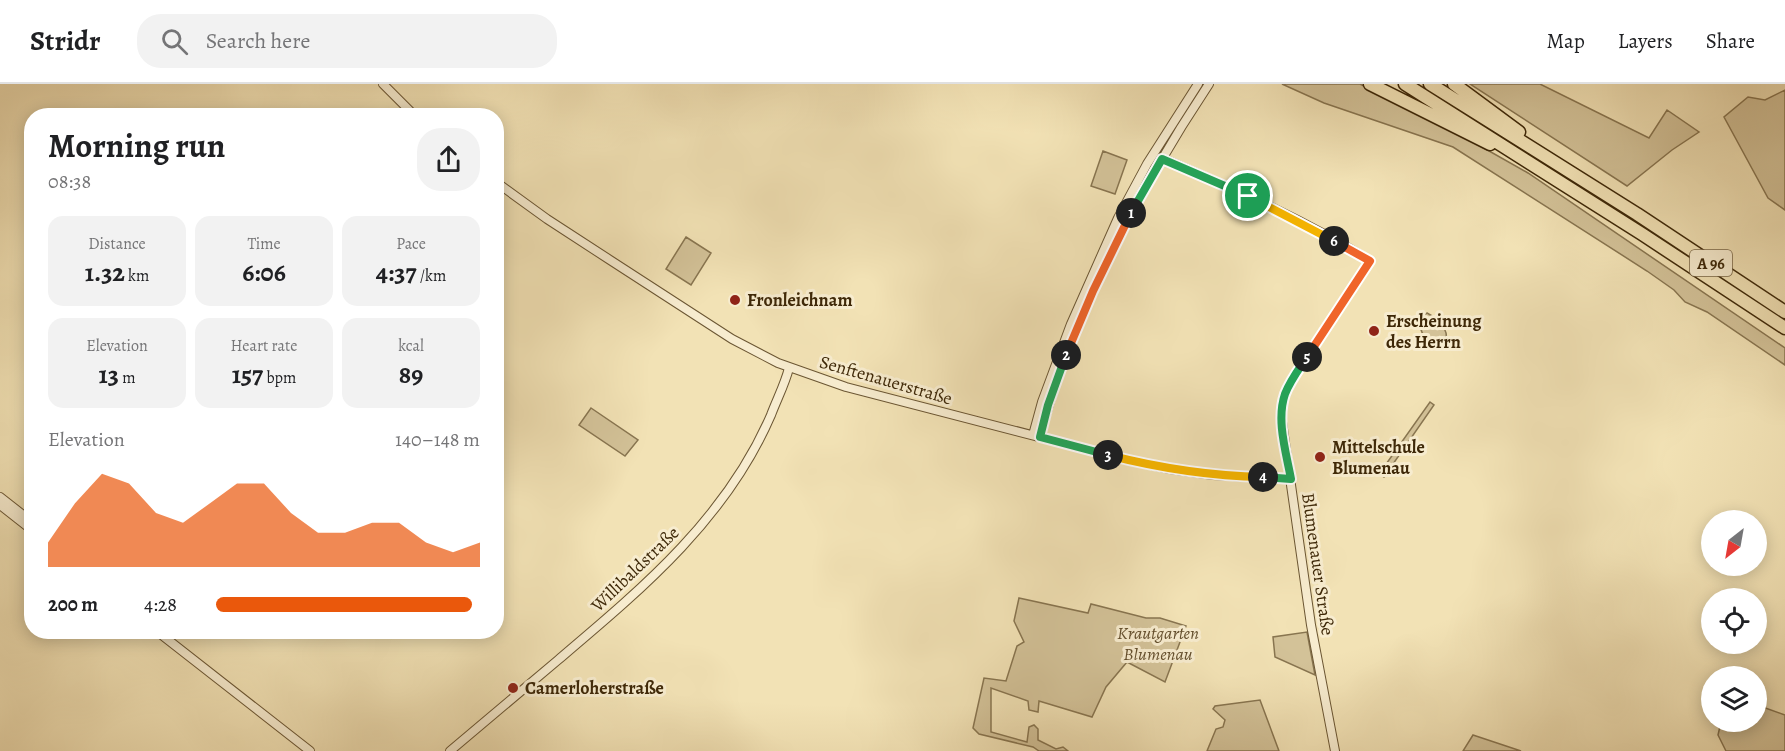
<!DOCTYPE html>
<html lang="en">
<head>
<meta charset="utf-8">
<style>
  body { margin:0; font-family:Alegreya,serif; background:#f2f2f2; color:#202124; height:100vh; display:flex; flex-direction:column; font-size:22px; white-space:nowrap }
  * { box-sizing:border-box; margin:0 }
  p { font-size:20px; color:#757577 }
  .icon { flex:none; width:33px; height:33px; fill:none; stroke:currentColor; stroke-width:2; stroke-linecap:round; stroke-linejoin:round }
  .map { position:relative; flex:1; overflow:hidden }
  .side { position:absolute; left:24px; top:24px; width:480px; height:531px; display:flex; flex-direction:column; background:#fff; border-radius:24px; box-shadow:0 3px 15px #0003 }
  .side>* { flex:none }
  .needle { width:39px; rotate:211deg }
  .controls { position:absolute; left:1701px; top:426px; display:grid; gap:12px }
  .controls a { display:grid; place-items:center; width:66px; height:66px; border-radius:50%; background:#fff; box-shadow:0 3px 15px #0003; font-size:30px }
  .pin { position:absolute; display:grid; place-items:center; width:51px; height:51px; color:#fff; margin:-26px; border:3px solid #fff; border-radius:50%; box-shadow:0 2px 6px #0007 }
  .km { position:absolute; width:30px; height:30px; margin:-15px; border-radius:50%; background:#222; color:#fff; font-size:16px; line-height:30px; text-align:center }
  .round { display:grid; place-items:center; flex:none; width:63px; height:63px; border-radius:24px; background:#f2f2f2 }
  .overview { display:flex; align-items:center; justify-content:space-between; height:102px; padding:0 24px }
  h1 { font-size:33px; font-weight:600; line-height:45px }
  .figures { display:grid; grid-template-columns:repeat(3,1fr); gap:9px; height:102px; padding:6px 24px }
  .figures div { display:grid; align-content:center; border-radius:15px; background:#f2f2f2; text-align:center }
  .figures b { font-size:26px; font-weight:600 }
  .figures small { font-size:16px; font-weight:400 }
  .figures p { font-size:16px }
  .chart { height:168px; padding:12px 24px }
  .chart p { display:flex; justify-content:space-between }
  .chart svg { width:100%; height:108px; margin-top:6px; fill:#ea580c; opacity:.7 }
  ul { padding:0 24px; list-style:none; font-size:20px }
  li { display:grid; grid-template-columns:96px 72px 1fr; align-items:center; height:45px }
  li i { height:15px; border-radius:8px; background:#ea580c }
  header { display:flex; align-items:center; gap:36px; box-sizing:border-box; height:84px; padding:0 30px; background:#fff; border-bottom:2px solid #e0e0e0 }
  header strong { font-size:28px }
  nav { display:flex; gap:33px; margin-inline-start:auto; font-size:21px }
  .search { width:420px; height:54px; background:#f2f2f2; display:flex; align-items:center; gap:15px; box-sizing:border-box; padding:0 21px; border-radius:24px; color:#757577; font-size:22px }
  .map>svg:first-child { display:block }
  .green { fill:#d3c298; stroke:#887550; stroke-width:1.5 }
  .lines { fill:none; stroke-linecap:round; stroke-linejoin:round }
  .minor-casing { stroke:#6b5633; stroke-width:10 }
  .highway-casing { stroke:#3e2808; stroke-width:15 }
  .minor { stroke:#f7eccf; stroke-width:8 }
  .highway { stroke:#f2e2b5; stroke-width:12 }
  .split-1-casing { stroke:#fff; stroke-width:12 }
  .split-2-casing { stroke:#fff; stroke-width:12 }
  .split-3-casing { stroke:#fff; stroke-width:12 }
  .split-4-casing { stroke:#fff; stroke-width:12 }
  .split-5-casing { stroke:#fff; stroke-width:12 }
  .split-6-casing { stroke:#fff; stroke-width:12 }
  .split-7-casing { stroke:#fff; stroke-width:12 }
  .split-1 { stroke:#22a559; stroke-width:8 }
  .split-2 { stroke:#f0652b; stroke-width:8 }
  .split-3 { stroke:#22a559; stroke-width:8 }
  .split-4 { stroke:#f5b400; stroke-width:8 }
  .split-5 { stroke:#22a559; stroke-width:8 }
  .split-6 { stroke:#f0652b; stroke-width:8 }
  .split-7 { stroke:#f5b400; stroke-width:8 }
  .poi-dot { fill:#8f2418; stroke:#f7eccf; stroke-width:2 }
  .labels { text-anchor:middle; stroke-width:6; stroke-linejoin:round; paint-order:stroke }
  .shield { fill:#f7eccf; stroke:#766344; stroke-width:1.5 }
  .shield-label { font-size:16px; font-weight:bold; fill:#3e2808 }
  .poi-label { font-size:18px; font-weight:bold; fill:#3e2808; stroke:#f7eccf; text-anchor:start }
  .street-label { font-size:18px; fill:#3e2808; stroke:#f7eccf }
  .park-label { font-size:18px; font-style:italic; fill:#634e2c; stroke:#f7eccf }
</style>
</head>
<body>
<header>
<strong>Stridr</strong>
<div class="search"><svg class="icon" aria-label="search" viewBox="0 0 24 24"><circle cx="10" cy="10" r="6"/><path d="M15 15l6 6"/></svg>Search here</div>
<nav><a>Map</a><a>Layers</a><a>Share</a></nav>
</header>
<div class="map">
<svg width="1785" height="667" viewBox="0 0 1785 667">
  <rect width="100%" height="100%" fill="#f2e2b5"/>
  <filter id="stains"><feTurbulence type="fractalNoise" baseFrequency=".00333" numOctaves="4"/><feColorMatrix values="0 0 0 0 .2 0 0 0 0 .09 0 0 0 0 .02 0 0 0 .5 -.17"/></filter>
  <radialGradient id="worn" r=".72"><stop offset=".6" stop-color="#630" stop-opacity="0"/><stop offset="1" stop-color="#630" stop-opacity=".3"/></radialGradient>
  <!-- green -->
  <path class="green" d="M1282,0H1360L1475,59L1528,89L1785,264V281L1707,228L1685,218L1674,206L1647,187L1453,63L1324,19Z
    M1470,0H1540L1649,54L1667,26L1699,48L1672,66L1627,102Z
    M1785,6V126L1768,114L1724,33L1748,13L1765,16Z
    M1103,67L1127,76L1115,110L1091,102Z
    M686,153L711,169L691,201L666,185Z
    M1427,229C1441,236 1456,253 1438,264C1425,258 1412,240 1427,229Z
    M1430,318L1434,321L1384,393L1379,390Z
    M591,324L638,356L625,372L579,341Z
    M1019,514L1088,529L1091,520L1146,534H1160L1186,542L1165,598L1127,578L1106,603L1092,633L1039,617L1038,628L1029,626L1028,617L991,604V648L1027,658L1029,643L1034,641L1038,645V656L1056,665L1063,663L1068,667H1039L1033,663L979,650L973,644L984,594L1006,597L1017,562L1024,558L1014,537Z
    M1307,548L1315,591L1275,573L1273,553Z
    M1260,616L1279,667H1207L1216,645L1223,643L1225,636L1213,625L1215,622Z
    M1757,621L1785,631V667H1726L1718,651L1721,638H1756Z
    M1473,651L1521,667H1463Z"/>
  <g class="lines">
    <defs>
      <path id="minor" d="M383,0L415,32
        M1162,74C1233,105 1305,136 1370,177L1290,299L1284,312L1281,331L1311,541L1335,667
        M496,98L547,135L610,176L732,255L778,279L846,303L1124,375L1170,385L1213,391L1291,395
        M1033,351L1042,318L1071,240L1118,134L1147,80L1198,0
        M1040,353C1055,292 1079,235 1107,178C1137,116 1171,57 1209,0
        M0,413L32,438
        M0,421L32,446
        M158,548L310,667
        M450,667C486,637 522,606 558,576C643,504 726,435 771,331C777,315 785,300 789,284"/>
      <path id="highway" d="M1370,0L1490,60
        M1405,0L1642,150L1785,244
        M1430,0L1637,130L1785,228
        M1454,0L1519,48"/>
    </defs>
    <!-- minor casing -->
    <use href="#minor" class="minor-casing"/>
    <!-- highway casing -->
    <use href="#highway" class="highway-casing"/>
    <!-- minor -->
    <use href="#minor" class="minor"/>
    <!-- highway -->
    <use href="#highway" class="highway"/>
  </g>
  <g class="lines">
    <defs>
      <path id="split-1" d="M1131,129L1162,75L1248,112"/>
      <path id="split-2" d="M1066,271L1093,207L1131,129"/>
      <path id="split-3" d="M1066,271L1048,321L1040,353L1108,371"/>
      <path id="split-4" d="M1108,371C1159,384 1210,392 1263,393"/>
      <path id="split-5" d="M1263,393L1291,395C1286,368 1276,336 1285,310C1290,297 1299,285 1307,273"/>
      <path id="split-6" d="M1307,273L1370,177L1334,157"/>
      <path id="split-7" d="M1248,112L1334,157"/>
    </defs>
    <!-- split-1 casing -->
    <use href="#split-1" class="split-1-casing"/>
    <!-- split-2 casing -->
    <use href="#split-2" class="split-2-casing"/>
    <!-- split-3 casing -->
    <use href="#split-3" class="split-3-casing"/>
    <!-- split-4 casing -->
    <use href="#split-4" class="split-4-casing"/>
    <!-- split-5 casing -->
    <use href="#split-5" class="split-5-casing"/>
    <!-- split-6 casing -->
    <use href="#split-6" class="split-6-casing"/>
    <!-- split-7 casing -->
    <use href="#split-7" class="split-7-casing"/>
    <!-- split-1 -->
    <use href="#split-1" class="split-1"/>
    <!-- split-2 -->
    <use href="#split-2" class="split-2"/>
    <!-- split-3 -->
    <use href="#split-3" class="split-3"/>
    <!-- split-4 -->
    <use href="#split-4" class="split-4"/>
    <!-- split-5 -->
    <use href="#split-5" class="split-5"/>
    <!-- split-6 -->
    <use href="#split-6" class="split-6"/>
    <!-- split-7 -->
    <use href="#split-7" class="split-7"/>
  </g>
  <!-- markers -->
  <g class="poi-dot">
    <circle cx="735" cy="216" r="6"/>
    <circle cx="1374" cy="247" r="6"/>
    <circle cx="1320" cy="373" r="6"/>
    <circle cx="513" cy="604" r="6"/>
  </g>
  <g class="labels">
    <!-- shield labels -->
    <rect class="shield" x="1690" y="166" width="42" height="26" rx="4.5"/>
    <g class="shield-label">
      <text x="1711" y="185">A 96</text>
    </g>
    <!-- poi labels -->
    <g class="poi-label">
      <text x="747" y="222">Fronleichnam</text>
      <text x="1386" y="243">Erscheinung<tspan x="1386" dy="21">des Herrn</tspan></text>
      <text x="1332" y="369">Mittelschule<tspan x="1332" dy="21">Blumenau</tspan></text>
      <text x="525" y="610">Camerloherstraße</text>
    </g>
    <!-- street labels -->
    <g class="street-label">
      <text transform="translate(886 296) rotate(16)" y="6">Senftenauerstraße</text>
      <text transform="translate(1318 480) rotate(82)" y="6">Blumenauer Straße</text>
      <text transform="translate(635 485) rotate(-44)" y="6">Willibaldstraße</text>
    </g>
    <!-- park labels -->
    <g class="park-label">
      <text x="1158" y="555">Krautgarten<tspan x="1158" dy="21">Blumenau</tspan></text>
    </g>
  </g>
  <rect width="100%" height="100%" filter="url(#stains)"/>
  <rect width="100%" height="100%" fill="url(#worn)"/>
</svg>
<div class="controls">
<a><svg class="needle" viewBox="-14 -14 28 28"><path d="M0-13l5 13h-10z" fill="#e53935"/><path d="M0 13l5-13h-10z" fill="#757577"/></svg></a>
<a><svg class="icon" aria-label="locate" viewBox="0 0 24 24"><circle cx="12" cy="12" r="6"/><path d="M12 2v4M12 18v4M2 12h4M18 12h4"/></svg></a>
<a><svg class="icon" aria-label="layers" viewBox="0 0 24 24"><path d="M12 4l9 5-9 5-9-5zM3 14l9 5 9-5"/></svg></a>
</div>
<div class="pin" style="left:1248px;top:112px;background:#1e9e55"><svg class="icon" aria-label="arrive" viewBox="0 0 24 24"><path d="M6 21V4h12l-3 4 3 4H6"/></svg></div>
<b class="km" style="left:1131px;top:129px">1</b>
<b class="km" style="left:1066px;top:271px">2</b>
<b class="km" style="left:1108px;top:371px">3</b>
<b class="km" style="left:1263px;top:393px">4</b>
<b class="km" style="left:1307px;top:273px">5</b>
<b class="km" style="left:1334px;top:157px">6</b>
<section class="side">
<div class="overview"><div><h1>Morning run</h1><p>08:38</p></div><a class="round"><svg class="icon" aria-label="share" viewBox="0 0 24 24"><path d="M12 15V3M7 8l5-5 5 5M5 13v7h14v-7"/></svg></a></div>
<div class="figures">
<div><p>Distance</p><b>1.32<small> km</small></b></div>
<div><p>Time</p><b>6:06</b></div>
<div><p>Pace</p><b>4:37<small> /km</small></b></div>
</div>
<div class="figures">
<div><p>Elevation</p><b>13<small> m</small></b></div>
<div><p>Heart rate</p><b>157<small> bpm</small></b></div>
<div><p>kcal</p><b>89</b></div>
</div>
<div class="chart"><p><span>Elevation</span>140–148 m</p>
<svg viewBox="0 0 160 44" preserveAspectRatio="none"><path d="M0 44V34L10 18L20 6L30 10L40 22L50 26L60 18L70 10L80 10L90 22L100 30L110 30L120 26L130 26L140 34L150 38L160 34V44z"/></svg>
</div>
<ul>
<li><b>200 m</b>4:28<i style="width:97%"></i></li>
</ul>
</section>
</div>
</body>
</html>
